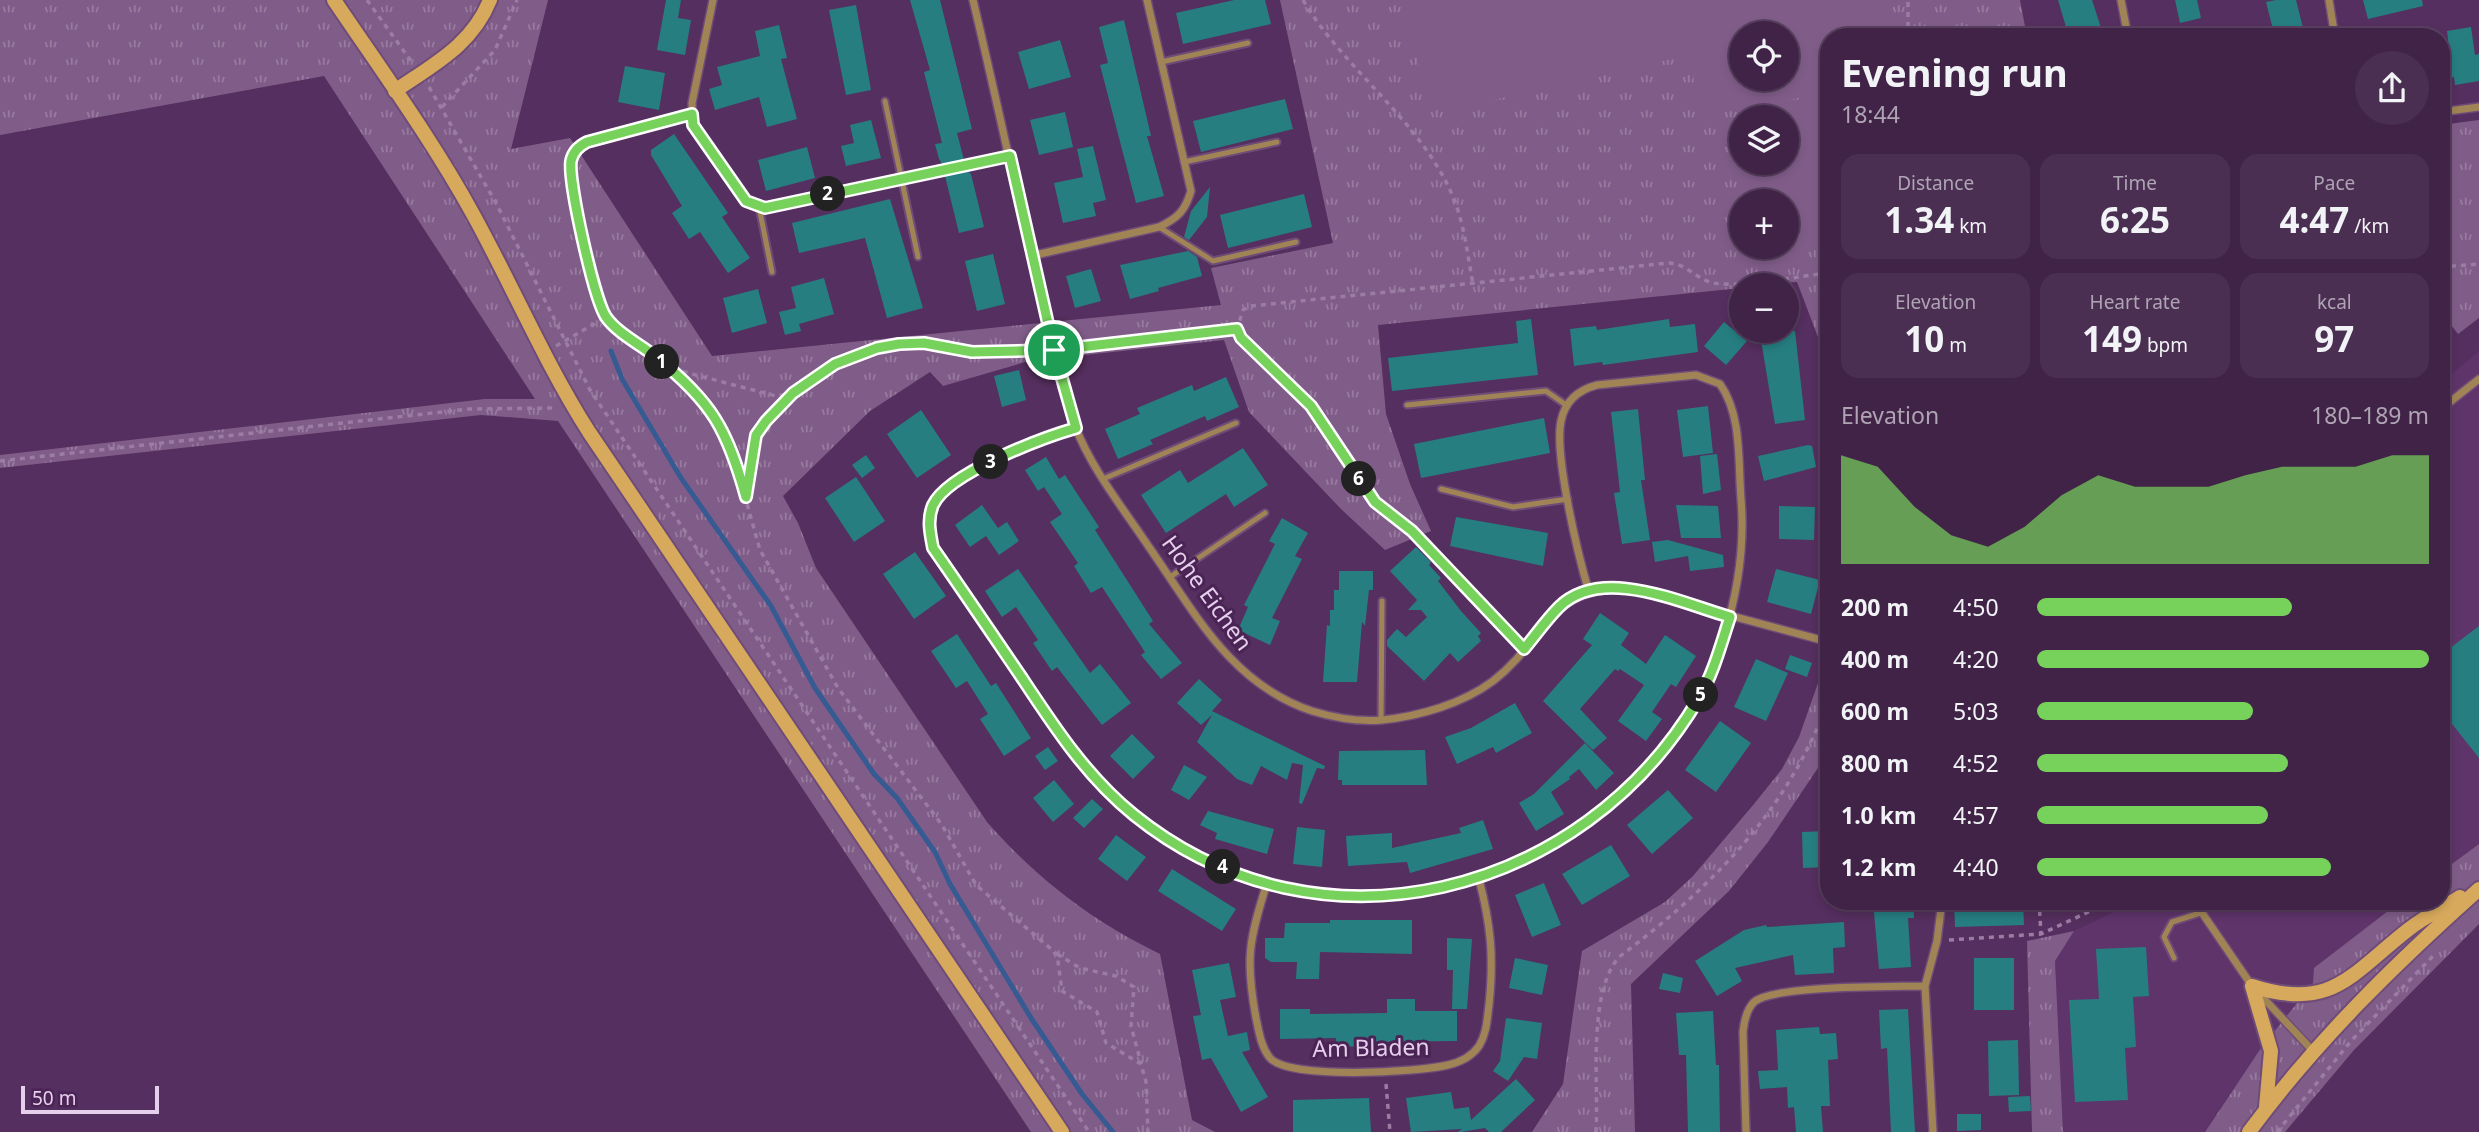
<!DOCTYPE html>
<html lang="en">
<head>
<meta charset="utf-8">
<style>
  body { margin:0; font-family:"Noto Sans",sans-serif; background:#4b2f52; color:#f1f3f6; height:100vh; display:flex; flex-direction:column; font-size:26px; white-space:nowrap }
  * { box-sizing:border-box; margin:0 }
  p { font-size:23px; color:#aea4b4 }
  .icon { flex:none; width:38px; height:38px; fill:none; stroke:currentColor; stroke-width:2; stroke-linecap:round; stroke-linejoin:round }
  .map { position:relative; flex:1; overflow:hidden }
  .side { position:absolute; left:1820px; top:28px; width:630px; height:882px; display:flex; flex-direction:column; background:#402347; border-radius:28px; box-shadow:0 4px 10px #0003,0 0 0 2px #594060 }
  .side>* { flex:none }
  .tools { position:absolute; left:1729px; top:21px; display:grid; gap:14px }
  .tools a { display:grid; place-items:center; width:70px; height:70px; border-radius:50%; background:#402347; box-shadow:0 4px 10px #0003,0 0 0 2px #594060; font-size:35px }
  .scale { position:absolute; left:21px; bottom:18px; width:138px; box-sizing:border-box; padding-left:7px; border:4px solid #e6cfec; border-top:0; font-size:19px; line-height:24px; white-space:nowrap; color:#e6cfec; -webkit-text-stroke:5px #4a2454; paint-order:stroke }
  .pin { position:absolute; display:grid; place-items:center; width:60px; height:60px; color:#fff; margin:-30px; border:4px solid #fff; border-radius:50%; box-shadow:0 2px 7px #0007 }
  .km { position:absolute; width:35px; height:35px; margin:-18px; border-radius:50%; background:#222; color:#fff; font-size:19px; line-height:35px; text-align:center }
  .round { display:grid; place-items:center; flex:none; width:74px; height:74px; border-radius:37px; background:#4b2f52 }
  .headline { display:flex; align-items:center; justify-content:space-between; height:119px; padding:0 21px }
  h1 { font-size:38px; font-weight:700; line-height:52px }
  .metrics { display:grid; grid-template-columns:repeat(3,1fr); gap:10px; height:119px; padding:7px 21px }
  .metrics div { display:grid; align-content:center; border-radius:18px; background:#4b2f52; text-align:center }
  .metrics b { font-size:35px; font-weight:700 }
  .metrics small { font-size:19px; font-weight:400 }
  .metrics p { font-size:19px }
  .chart { height:196px; padding:14px 21px }
  .chart p { display:flex; justify-content:space-between }
  .chart svg { width:100%; height:126px; margin-top:7px; fill:#76d25a; opacity:.7 }
  ul { padding:0 21px; list-style:none; font-size:23px }
  li { display:grid; grid-template-columns:112px 84px 1fr; align-items:center; height:52px }
  li i { height:18px; border-radius:9px; background:#76d25a }
  .map>svg:first-child { display:block }
  .built { fill:#5f346b }
  .grass { fill:url(#grass-tufts); fill-rule:evenodd }
  .pitch { fill:#805d89; fill-rule:evenodd }
  .lines { fill:none; stroke-linecap:round; stroke-linejoin:round }
  .stream { stroke:#365a92; stroke-width:5 }
  .building { fill:#267e81 }
  .lane-casing { stroke:#6f4c78; stroke-width:9 }
  .street-casing { stroke:#6f4c78; stroke-width:10 }
  .secondary-casing { stroke:#6f4c78; stroke-width:18 }
  .path { stroke:#9b7ca3; stroke-width:3.5; stroke-dasharray:5 5; stroke-linecap:butt }
  .lane { stroke:#a18456; stroke-width:5 }
  .street { stroke:#a18456; stroke-width:7 }
  .secondary { stroke:#d7a95c; stroke-width:14 }
  .route-casing { stroke:#fff; stroke-width:14 }
  .route { stroke:#76d25a; stroke-width:9 }
  .labels { text-anchor:middle; stroke-width:6; stroke-linejoin:round; paint-order:stroke }
  .street-label { font-size:23px; fill:#e6cfec; stroke:#4a2454 }
</style>
</head>
<body>
<div class="map">
<svg width="2479" height="1132" viewBox="0 0 2479 1132">
  <defs>
    <pattern id="grass-tufts" width="24" height="20" patternUnits="userSpaceOnUse" patternTransform="scale(1.75)"><rect width="24" height="20" fill="#805d89"/><path d="M3 7l-1-3M5 7V3M7 7l1-3M15 17l-1-3M17 17v-4M19 17l1-3" fill="none" stroke="#987b9f"/></pattern>
  </defs>
  <rect width="100%" height="100%" fill="#552f5f"/>
  <!-- built -->
  <path class="built" d="M2479,351V844L2441,872V383Z
    M2137,901H2401L2314,983L2261,1048L2204,1132H2063L2055,961L2074,931Z"/>
  <!-- grass -->
  <path class="grass" d="M0,0H548L511,149L570,138L712,356L1221,305L1211,268L1333,243L1280,0H2020L2027,37H1829V366L1797,282L1741,285V288L1378,325L1386,414L1410,484L1431,531L1385,550L1341,509L1249,412L1224,340L1029,361L943,386L930,372L870,411L783,496L798,523L816,568L987,822C1037,879 1092,921 1160,954L1192,1120L1215,1132H1031L558,421L481,415L0,468V455L485,399H535L324,76L0,135ZM1741,33H1787V79H1741ZM1741,117H1787V163H1741ZM1741,201H1787V247H1741Z
    M2479,120V318L2458,334L2441,312V125Z
    M1829,652V748L1826,756L1768,842L1729,891L1631,984L1635,1132H1532L1563,1084L1582,951L1665,902L1693,876L1754,804L1782,769L1799,737Z
    M2479,844V924L2354,1050L2285,1132H2205L2261,1048L2313,983L2314,968L2401,901H2441V872Z
    M2074,931L2055,961L2063,1132H2032L2027,941Z"/>
  <!-- pitch -->
  <path class="pitch" d="M1404,0H1884L1890,37H1829V92L1701,117L1689,55L1454,109L1428,105ZM1741,33H1787V79H1741Z
    M1829,102V228L1787,234V201H1747L1742,163H1787V117H1741V161L1735,115Z"/>
  <g class="lines">
    <!-- stream -->
    <path class="stream" d="M611,351L622,379L681,478L771,606L815,688L874,774L897,798L935,852L950,884L1031,1018L1082,1094L1113,1132"/>
  </g>
  <!-- building -->
  <path class="building" d="M666,0H681L678,18L691,20L685,55L657,50Z
    M910,0H940L972,129L957,133L964,160L942,164L939,159L935,144L942,143L924,72L930,70Z
    M1234,0H1265L1271,24L1183,44L1176,13Z
    M2058,0H2092L2104,37H2069Z
    M2175,0H2197L2201,18L2180,23Z
    M2276,0H2296L2304,32L2275,37L2266,2Z
    M2363,0H2422L2423,6L2368,19Z
    M856,5L871,90L846,95L829,10Z
    M1124,20L1151,136H1147L1164,196L1136,203L1100,65L1108,63L1099,27Z
    M779,25L787,58L781,59L797,119L767,127L759,97L715,110L709,89L722,85L717,67L760,56L755,31Z
    M2471,27L2475,55L2479,54V81L2455,85L2454,77L2441,79V49L2449,48L2447,31Z
    M1060,40L1071,77L1029,89L1018,52Z
    M625,66L665,73L659,110L618,102Z
    M1285,99L1293,129L1201,152L1193,121Z
    M1065,112L1073,147L1039,155L1030,120Z
    M871,120L881,158L846,166L841,146L854,143L850,125Z
    M674,134L728,213L722,217L750,258L728,273L700,232L689,239L672,213L682,206L651,155V150Z
    M1093,146L1106,200L1093,203L1096,216L1063,223L1054,183L1083,177L1077,149Z
    M807,147L815,178L766,191L758,160Z
    M967,171L971,174L984,227L959,233L945,176Z
    M1210,187L1207,217L1189,240L1184,237L1191,211Z
    M1304,194L1312,227L1228,248L1220,215Z
    M890,199L923,308L887,318L865,238L799,253L792,223Z
    M1188,251L1197,257L1202,276L1158,288L1159,291L1130,299L1120,265Z
    M993,254L1005,304L977,311L965,261Z
    M1091,269L1101,301L1075,308L1066,276Z
    M824,278L834,314L799,324L801,331L785,335L779,312L796,308L791,287Z
    M758,289L767,323L732,333L723,298Z
    M1531,319L1538,375L1392,391L1388,358L1518,343L1516,321Z
    M1669,319L1670,327L1695,324L1698,352L1603,365L1602,362L1574,366L1570,329L1596,326L1597,330Z
    M1724,322L1747,341L1726,365L1704,346Z
    M1795,331L1805,420L1775,424L1760,334Z
    M1019,370L1026,400L1002,407L994,376Z
    M1226,377L1239,407L1207,421L1205,416L1150,440L1153,444L1118,459L1105,429L1140,414L1137,408L1192,385L1194,391Z
    M1708,406L1713,453L1683,457L1677,410Z
    M1638,409L1645,480H1641L1650,540L1622,544L1614,493L1620,492L1611,412Z
    M921,410L951,455L917,478L887,434Z
    M1544,418L1550,453L1421,478L1414,444Z
    M1808,445L1812,446L1816,467L1764,481L1758,456Z
    M1243,448L1268,485L1234,507L1226,494L1166,533L1141,495L1180,470L1188,483Z
    M1717,454L1721,490L1703,494L1700,456Z
    M866,455L875,468L862,478L852,465Z
    M1046,457L1059,479L1065,475L1099,527L1095,530L1153,621L1149,624L1182,663L1161,679L1141,655L1145,652L1102,587L1091,593L1074,566L1078,563L1050,522L1062,514L1044,487L1038,491L1025,470Z
    M856,477L885,521L854,542L825,498Z
    M982,505L998,528L1007,522L1019,541L999,555L986,536L970,547L955,525Z
    M1676,505L1718,506L1721,538H1681Z
    M1779,506L1815,507L1814,540L1779,539Z
    M1456,517L1548,533L1543,566L1450,546Z
    M1282,518L1308,533L1295,556L1302,559L1272,618L1280,621L1270,645L1238,630L1248,607L1244,605L1275,544L1269,541Z
    M1668,540L1723,555L1724,567L1690,571L1688,556L1655,562L1652,542Z
    M1416,547L1431,562L1429,565L1441,578L1438,581L1461,611L1481,633L1478,636L1481,641L1458,662L1450,653L1424,681L1387,646V640L1397,629L1406,637L1427,617L1421,610H1408L1417,600L1390,571Z
    M915,552L946,596L914,619L883,574Z
    M1018,569L1090,673L1100,664L1131,703L1102,725L1057,667L1052,671L1033,643L1038,640L1016,607L1002,617L985,591Z
    M1776,569L1820,580L1811,614L1767,602Z
    M1339,571H1373V590H1369L1365,626L1362,622L1357,682H1323L1327,625L1330,626V610H1334V590H1339Z
    M1600,613L1629,633L1621,645L1646,664L1665,635L1696,656L1676,687L1671,684L1652,712L1662,719L1646,741L1618,721L1644,685L1620,669L1618,671L1615,669L1580,709L1607,738L1593,750L1543,701L1592,645L1583,639Z
    M2479,626V758L2441,710V655Z
    M957,634L991,686L996,683L1031,738L1004,756L980,719L988,714L967,681L956,688L931,651Z
    M1790,655L1812,663L1807,677L1785,669Z
    M1756,659L1788,673L1766,721L1734,707Z
    M1199,679L1222,700L1212,711L1325,766L1324,769L1317,768L1302,804L1299,803L1303,765L1292,763L1287,780L1261,766L1252,785L1237,779L1197,742L1212,715L1201,725L1177,703Z
    M1515,703L1532,733L1496,753L1493,747L1457,764L1445,737L1471,728Z
    M1720,721L1751,743L1716,792L1685,770Z
    M1132,734L1155,757L1133,779L1110,756Z
    M1585,743L1614,773L1596,790L1579,769L1569,777L1570,779L1551,792L1564,814L1536,831L1519,803L1534,794Z
    M1048,747L1058,761L1045,770L1035,756Z
    M1425,750L1427,785H1342V780H1338L1339,751Z
    M1184,765L1207,777L1189,800L1171,790Z
    M1054,780L1074,804L1053,822L1033,798Z
    M1668,790L1693,818L1652,854L1627,825Z
    M1092,799L1103,809L1084,828L1073,818Z
    M1208,811L1274,829L1267,854L1215,839L1217,833L1200,825Z
    M1483,820L1493,849L1410,873L1407,862L1348,866L1346,836L1392,833V848L1461,833L1459,828Z
    M1297,827L1325,830L1322,867L1293,864Z
    M1829,831V867L1803,868L1802,832Z
    M1116,835L1146,857L1127,881L1098,859Z
    M1611,845L1630,876L1582,905L1562,874Z
    M1172,869L1236,909L1222,931L1158,891Z
    M1544,883L1561,925L1532,937L1515,895Z
    M1873,901H1913L1914,918H1908L1911,967L1879,969Z
    M1954,901H2023L2024,925L1955,927Z
    M1330,920H1412V954L1320,952L1319,979H1296L1297,962H1271L1265,958V938H1284L1285,923H1330Z
    M1844,922L1845,947L1833,948L1834,973L1795,975L1793,955L1735,968L1742,981L1717,996L1695,961L1744,930L1766,925L1767,927Z
    M1447,938L1472,939L1467,1009H1452L1453,970H1447Z
    M2146,947L2149,996L2133,997L2136,1047L2125,1048L2128,1100L2075,1102L2069,1000L2099,999L2096,949Z
    M1515,958L1548,965L1542,995L1509,988Z
    M1974,958H2014V1010H1974Z
    M1229,963L1236,997L1220,1000L1228,1036L1247,1032L1250,1050L1242,1052L1268,1097L1241,1112L1211,1058L1202,1060L1193,1016L1201,1015L1192,970Z
    M1663,973L1683,978L1680,993L1659,989Z
    M1387,999H1415V1011H1457V1041L1364,1042V1046L1336,1047V1038L1280,1039V1009H1310V1014L1387,1013Z
    M1908,1009L1915,1132H1891L1887,1048L1881,1049L1879,1010Z
    M1713,1011L1716,1065H1719L1720,1132H1688L1686,1055H1679L1676,1013Z
    M1506,1018L1542,1023L1537,1059L1524,1057L1508,1081L1493,1071L1500,1061Z
    M1819,1027L1820,1034L1836,1033L1838,1059L1828,1060L1830,1106H1821L1823,1132H1796L1794,1107L1788,1108L1787,1087L1760,1089L1758,1071L1778,1070L1776,1030Z
    M2018,1040L2019,1095L1989,1096L1988,1041Z
    M1516,1079L1535,1100L1501,1132H1489L1485,1128L1461,1132H1458L1462,1129L1411,1132L1406,1098L1451,1092L1454,1109L1469,1107L1471,1120Z
    M2030,1096L2031,1111L2009,1112L2008,1097Z
    M1369,1098L1371,1132H1293V1100Z
    M1957,1114H1981V1130L1957,1131Z"/>
  <g class="lines">
    <defs>
      <path id="lane" d="M1161,62L1248,43
        M885,101L918,257
        M1184,162L1277,142
        M759,207L772,272
        M1159,227L1213,261L1296,242
        M1407,405L1546,391L1566,405
        M1103,479L1236,423
        M1441,489L1513,507L1568,499
        M1170,577L1265,513
        M1381,720L1382,601
        M2174,958L2164,937L2172,922L2200,913"/>
      <path id="street" d="M713,0L692,103L693,125L746,201L765,208L1010,156
        M973,0C996,96 1016,193 1039,289C1050,334 1058,382 1075,426C1092,470 1123,508 1149,547C1195,613 1231,684 1312,711C1335,718 1359,722 1382,720C1420,716 1462,704 1493,681C1547,639 1546,588 1627,588L1829,642
        M2121,0L2128,37
        M2329,0L2335,37
        M2441,112L2479,107
        M1031,256L1159,227C1178,218 1185,211 1191,191L1147,0
        M2441,409L2479,379
        M1076,428C1042,438 948,473 933,505C927,519 930,533 933,548C963,592 993,635 1022,679C1056,729 1087,779 1136,816C1338,973 1648,883 1724,636C1738,591 1745,546 1741,499C1738,461 1742,415 1720,384L1696,375L1597,385C1578,390 1565,401 1561,421C1554,455 1578,555 1589,592
        M1267,883C1249,940 1245,959 1256,1018C1259,1032 1261,1047 1270,1058C1290,1080 1419,1072 1448,1065C1461,1062 1472,1056 1479,1046C1487,1033 1487,1019 1489,1005C1494,957 1491,926 1479,879
        M2194,901L2252,986L2313,1051
        M1746,1132L1743,1032C1744,1022 1746,1010 1754,1002C1773,985 1894,987 1925,986
        M1933,1132L1925,986L1937,941L1942,901"/>
      <path id="secondary" d="M334,0C382,71 433,141 474,216C513,287 545,363 589,432L1062,1132
        M395,91C434,64 472,45 490,0
        M2252,986C2332,1012 2351,974 2409,929C2424,917 2443,908 2460,897
        M2252,986L2271,1051L2266,1107
        M2249,1132C2316,1041 2395,964 2479,889"/>
    </defs>
    <!-- lane casing -->
    <use href="#lane" class="lane-casing"/>
    <!-- street casing -->
    <use href="#street" class="street-casing"/>
    <!-- secondary casing -->
    <use href="#secondary" class="secondary-casing"/>
    <!-- path -->
    <path class="path" d="M367,0L411,61
      M1303,0C1344,69 1416,117 1450,190C1464,219 1467,253 1473,284
      M1908,37V0
      M429,87L496,203L590,390L1089,1132
      M442,107L495,50L517,0
      M2441,267L2479,264
      M606,317C596,290 557,164 579,146C594,134 661,122 682,116
      M556,346L606,317L670,368L721,424L731,447L760,550L838,688L942,825L976,885L1057,954L1062,991L1097,1012L1106,1043L1141,1064L1146,1082L1148,1132
      M1065,349L1237,329
      M673,369L776,396L793,393L835,364L857,355L899,344L924,343L972,352L1040,350
      M0,461L469,409L556,408
      M746,495L756,435L791,395
      M1516,641L1412,531L1375,502L1311,406L1241,338L1237,329L1243,310L1251,306L1669,263C1687,264 1696,279 1713,283C1742,288 1798,276 1829,273
      M2039,901L2041,934
      M1949,940L2041,934L2112,901
      M1057,954L1080,968L1116,976L1134,987L1131,1026L1141,1063
      M1386,1084L1390,1132
      M1596,1132C1599,1083 1587,994 1619,957C1712,887 1788,811 1829,699
      M2277,1132L2351,1041L2433,956"/>
    <!-- lane -->
    <use href="#lane" class="lane"/>
    <!-- street -->
    <use href="#street" class="street"/>
    <!-- secondary -->
    <use href="#secondary" class="secondary"/>
  </g>
  <g class="lines">
    <defs>
      <path id="route" d="M1054,350L972,352L924,343L899,344L877,348L835,364L793,393L766,421L756,435L746,497C727,429 712,402 656,357C641,345 617,333 606,317C594,299 568,182 571,161C573,151 579,146 587,142L692,114L693,125L746,201L765,208L1010,156L1054,350L1076,428C1042,438 948,473 933,505C927,519 930,533 933,548C963,591 992,634 1022,678C1055,728 1087,777 1134,815C1320,965 1583,896 1699,698C1714,672 1721,644 1730,617C1681,603 1602,565 1559,607C1546,620 1535,636 1524,649L1412,531L1375,502L1311,406L1241,338L1237,329L1054,350"/>
    </defs>
    <!-- route casing -->
    <use href="#route" class="route-casing"/>
    <!-- route -->
    <use href="#route" class="route"/>
  </g>
  <g class="labels">
    <!-- street labels -->
    <g class="street-label">
      <text transform="translate(1207 593) rotate(54)" y="8">Hohe Eichen</text>
      <text transform="translate(1371 1048) rotate(-1)" y="8">Am Bladen</text>
    </g>
  </g>
</svg>
<div class="tools">
<a><svg class="icon" aria-label="locate" viewBox="0 0 24 24"><circle cx="12" cy="12" r="6"/><path d="M12 2v4M12 18v4M2 12h4M18 12h4"/></svg></a>
<a><svg class="icon" aria-label="layers" viewBox="0 0 24 24"><path d="M12 4l9 5-9 5-9-5zM3 14l9 5 9-5"/></svg></a>
<a>+</a>
<a>−</a>
</div>
<div class="scale">50 m</div>
<div class="pin" style="left:1054px;top:350px;background:#1e9e55"><svg class="icon" aria-label="arrive" viewBox="0 0 24 24"><path d="M6 21V4h12l-3 4 3 4H6"/></svg></div>
<b class="km" style="left:662px;top:362px">1</b>
<b class="km" style="left:828px;top:194px">2</b>
<b class="km" style="left:991px;top:462px">3</b>
<b class="km" style="left:1223px;top:867px">4</b>
<b class="km" style="left:1701px;top:695px">5</b>
<b class="km" style="left:1359px;top:479px">6</b>
<section class="side">
<div class="headline"><div><h1>Evening run</h1><p>18:44</p></div><a class="round"><svg class="icon" aria-label="share" viewBox="0 0 24 24"><path d="M12 15V3M7 8l5-5 5 5M5 13v7h14v-7"/></svg></a></div>
<div class="metrics">
<div><p>Distance</p><b>1.34<small> km</small></b></div>
<div><p>Time</p><b>6:25</b></div>
<div><p>Pace</p><b>4:47<small> /km</small></b></div>
</div>
<div class="metrics">
<div><p>Elevation</p><b>10<small> m</small></b></div>
<div><p>Heart rate</p><b>149<small> bpm</small></b></div>
<div><p>kcal</p><b>97</b></div>
</div>
<div class="chart"><p><span>Elevation</span>180–189 m</p>
<svg viewBox="0 0 160 44" preserveAspectRatio="none"><path d="M0 44V6L10 10L20 24L30 34L40 38L50 31L60 20L70 13L80 17L90 17L100 17L110 13L120 10L130 10L140 10L150 6L160 6V44z"/></svg>
</div>
<ul>
<li><b>200 m</b>4:50<i style="width:65%"></i></li>
<li><b>400 m</b>4:20<i style="width:100%"></i></li>
<li><b>600 m</b>5:03<i style="width:55%"></i></li>
<li><b>800 m</b>4:52<i style="width:64%"></i></li>
<li><b>1.0 km</b>4:57<i style="width:59%"></i></li>
<li><b>1.2 km</b>4:40<i style="width:75%"></i></li>
</ul>
</section>
</div>
</body>
</html>
